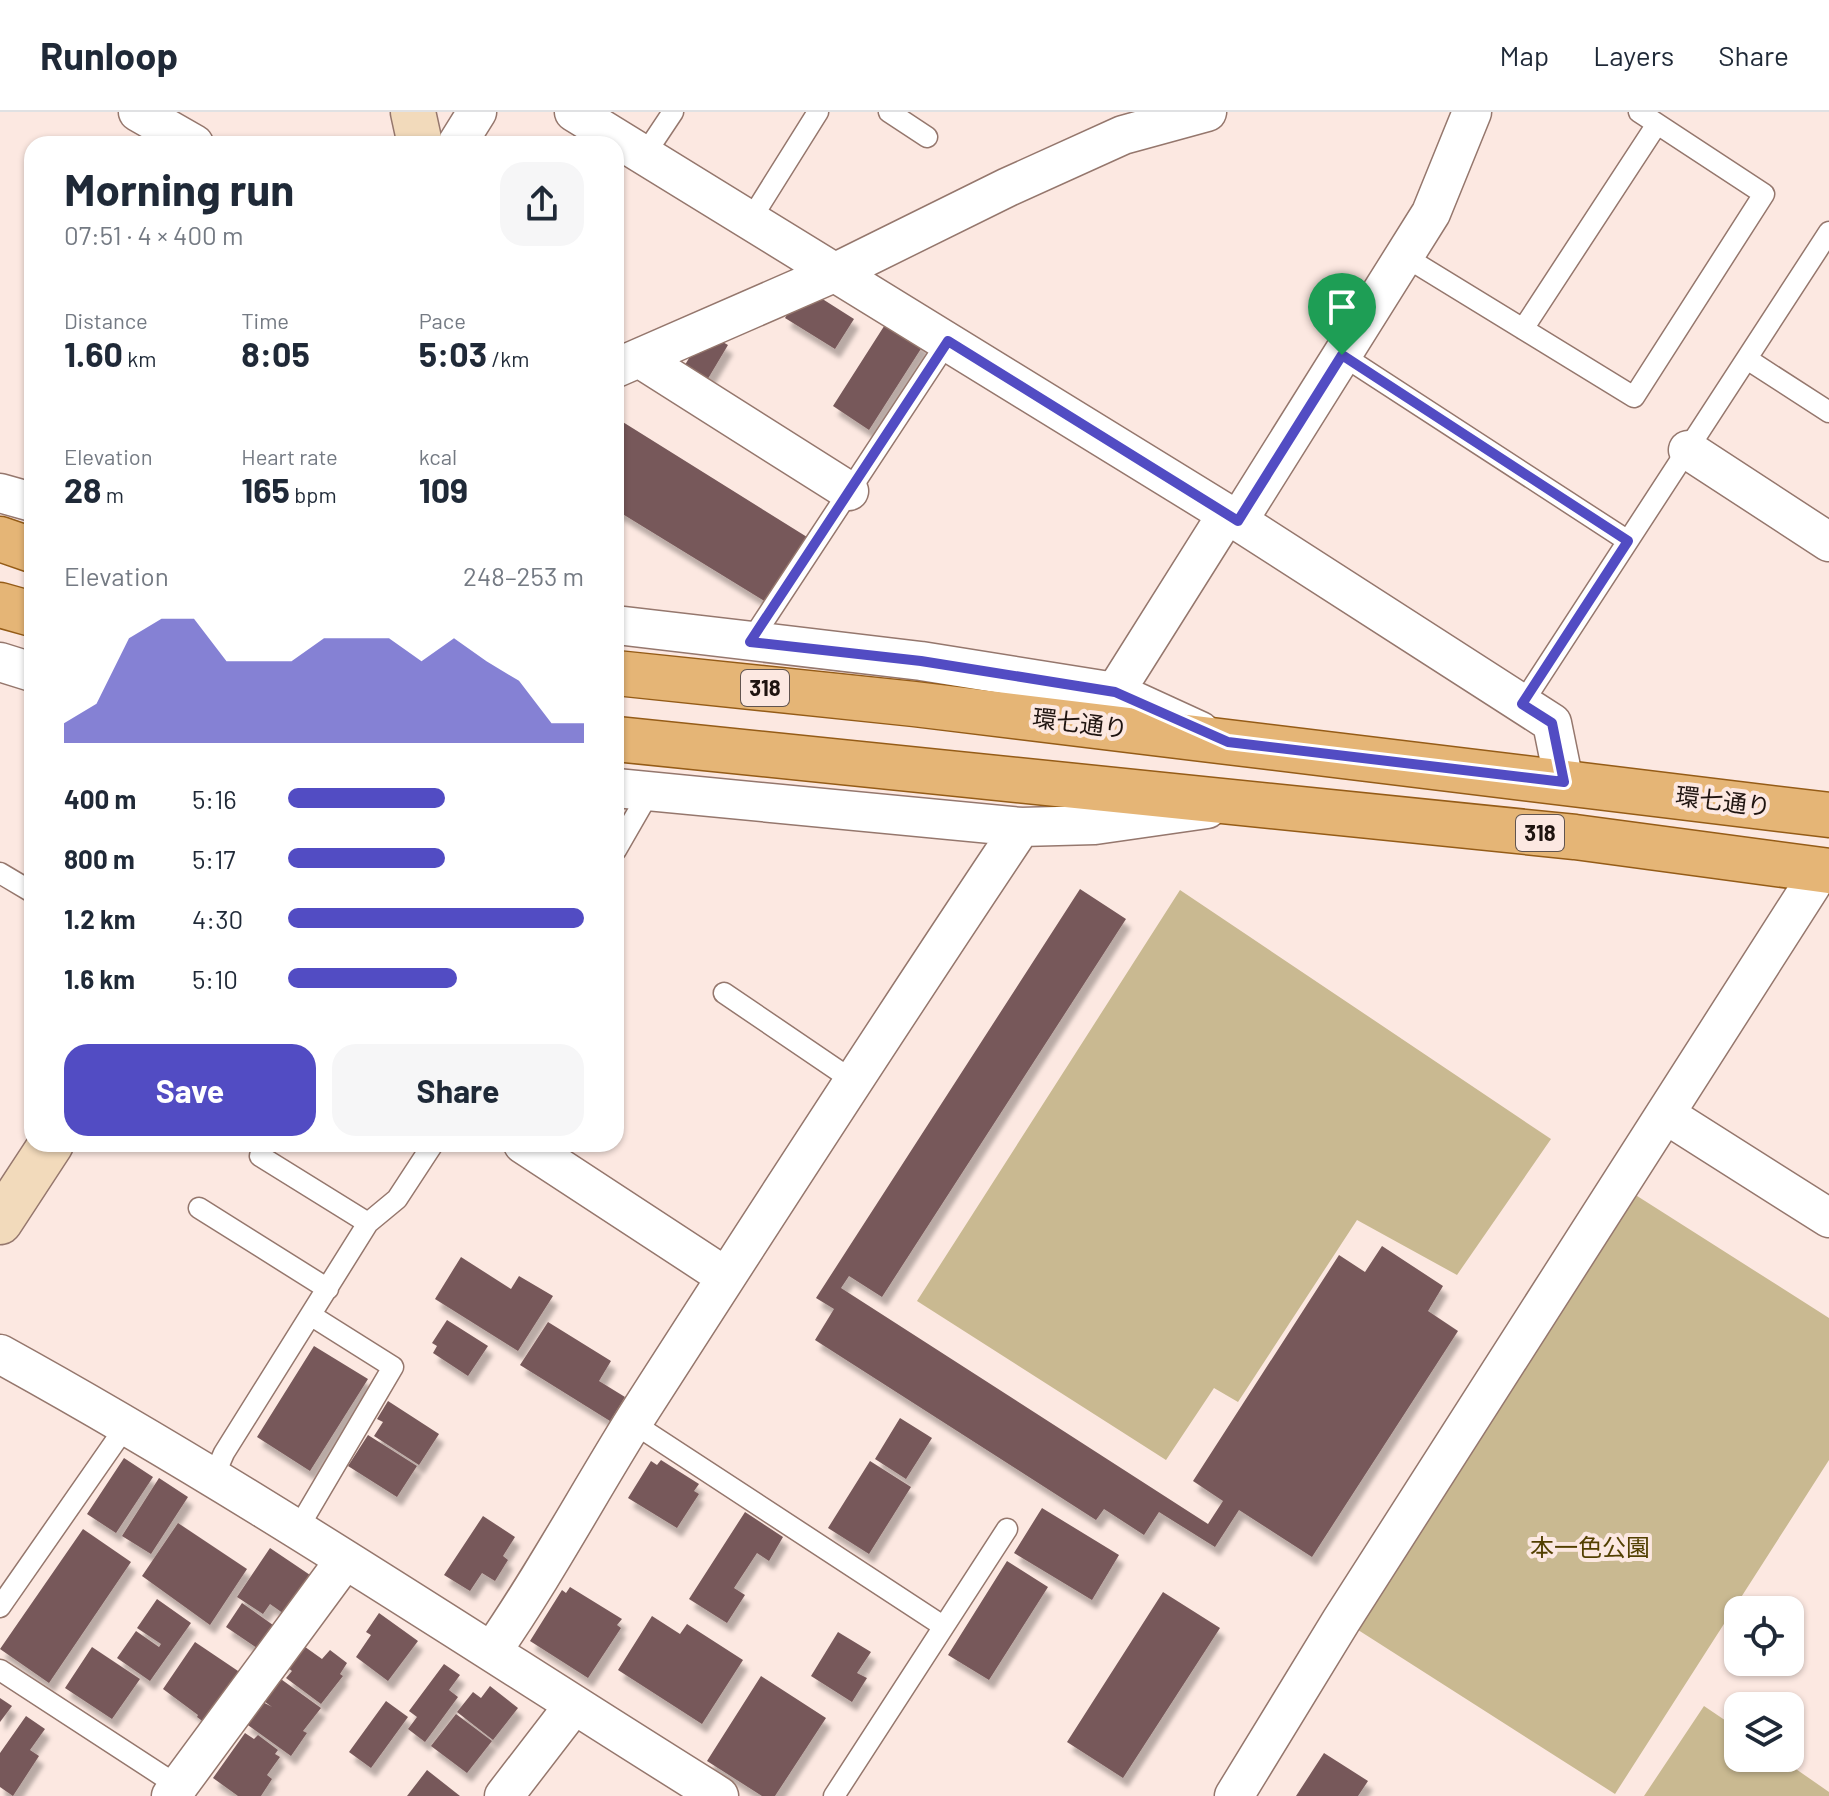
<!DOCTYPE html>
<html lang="en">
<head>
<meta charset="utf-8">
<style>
  body { margin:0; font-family:Barlow,"Noto Sans JP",sans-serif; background:#f6f6f7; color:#1f2937; height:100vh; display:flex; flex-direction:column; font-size:30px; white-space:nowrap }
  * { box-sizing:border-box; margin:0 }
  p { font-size:26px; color:#747a83 }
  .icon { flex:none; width:44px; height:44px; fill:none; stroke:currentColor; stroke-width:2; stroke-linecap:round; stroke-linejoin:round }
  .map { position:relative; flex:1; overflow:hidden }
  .drawer { position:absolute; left:24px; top:24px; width:600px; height:1016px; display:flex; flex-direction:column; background:#fff; border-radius:24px; box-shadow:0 2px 6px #0004 }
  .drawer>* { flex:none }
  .controls { position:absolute; left:1724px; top:1484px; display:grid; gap:16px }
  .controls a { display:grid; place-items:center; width:80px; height:80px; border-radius:16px; background:#fff; box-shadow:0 2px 6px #0004; font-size:40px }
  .pin { position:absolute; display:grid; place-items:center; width:68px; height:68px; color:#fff; margin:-82px -34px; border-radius:50% 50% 50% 0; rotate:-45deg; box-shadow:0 0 8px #0007 }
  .pin .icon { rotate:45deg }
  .round { display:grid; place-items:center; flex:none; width:84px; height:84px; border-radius:24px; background:#f6f6f7 }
  .headline { display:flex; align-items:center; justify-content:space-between; height:136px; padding:0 40px }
  h1 { font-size:44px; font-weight:700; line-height:60px }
  .metrics { display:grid; grid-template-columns:repeat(3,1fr); gap:12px; height:136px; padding:8px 40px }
  .metrics div { display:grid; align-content:center }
  .metrics b { font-size:34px; font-weight:700 }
  .metrics small { font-size:22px; font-weight:400 }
  .metrics p { font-size:22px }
  .chart { height:224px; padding:16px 40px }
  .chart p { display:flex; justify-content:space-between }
  .chart svg { width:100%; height:144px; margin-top:8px; fill:#524cc3; opacity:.7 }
  .primary-button { display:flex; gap:16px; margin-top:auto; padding:16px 40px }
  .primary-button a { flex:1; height:92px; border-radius:24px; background:#524cc3; color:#fff; font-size:32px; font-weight:700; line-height:92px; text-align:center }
  .primary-button a+a { background:#f6f6f7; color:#1f2937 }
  ul { padding:0 40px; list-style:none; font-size:26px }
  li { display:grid; grid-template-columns:128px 96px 1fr; align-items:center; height:60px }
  li i { height:20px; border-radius:10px; background:#524cc3 }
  header { display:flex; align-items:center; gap:48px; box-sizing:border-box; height:112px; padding:0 40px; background:#fff; border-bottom:2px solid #e0e1e3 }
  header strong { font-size:38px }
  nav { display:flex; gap:44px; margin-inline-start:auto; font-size:28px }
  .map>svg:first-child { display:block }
  .green { fill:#c9b991 }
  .building { fill:#77595a; filter:url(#shadow) }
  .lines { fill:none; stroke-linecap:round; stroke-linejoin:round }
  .lane-casing { stroke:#95776d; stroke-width:23 }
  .street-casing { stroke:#95776d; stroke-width:41 }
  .secondary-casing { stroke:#95776d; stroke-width:47 }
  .primary-casing { stroke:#955c17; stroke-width:47 }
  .lane { stroke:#fff; stroke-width:20 }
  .street { stroke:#fff; stroke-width:38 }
  .secondary { stroke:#f2dabb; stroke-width:44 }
  .primary { stroke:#e5b576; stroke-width:44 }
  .route-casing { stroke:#fff; stroke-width:16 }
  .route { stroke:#524cc3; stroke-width:10 }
  .labels { text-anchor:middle; stroke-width:8; stroke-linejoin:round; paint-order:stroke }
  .shield { fill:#fce8e1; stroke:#61544f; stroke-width:2 }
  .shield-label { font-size:22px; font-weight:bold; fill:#1f1410 }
  .street-label { font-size:24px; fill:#1f1410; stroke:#fce8e1 }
  .park-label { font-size:24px; fill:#523f00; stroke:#fce8e1 }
</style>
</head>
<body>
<header>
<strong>Runloop</strong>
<nav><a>Map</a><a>Layers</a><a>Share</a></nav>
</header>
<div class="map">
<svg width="1829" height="1684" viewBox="0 0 1829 1684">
  <defs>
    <filter id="shadow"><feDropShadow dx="5" dy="9" stdDeviation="2" flood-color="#0004"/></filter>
  </defs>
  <rect width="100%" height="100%" fill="#fce8e1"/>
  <!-- green -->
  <path class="green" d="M1180,778L1551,1027L1457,1163L1357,1108L1238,1290L1214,1276L1166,1348L917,1189Z
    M1634,1082L1829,1206V1348L1615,1682L1355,1516Z
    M1704,1594L1738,1617V1646H1780L1829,1680V1684H1644Z"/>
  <!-- building -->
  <path class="building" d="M813,181L854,207L835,237L785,206L796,189L805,195Z
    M888,208L924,232L869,318L833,294Z
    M712,224L728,233L703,275L680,261L697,233Z
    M618,307L807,425L766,490L616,398V311Z
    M1080,777L1126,807L882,1185L849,1164L841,1176L1208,1412L1223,1389L1193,1369L1339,1143L1365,1160L1382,1134L1443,1174L1428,1199L1458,1219L1312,1445L1239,1398L1215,1435L1159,1400L1144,1423L1104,1397L1096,1408L815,1228L834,1197L816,1186Z
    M461,1145L511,1177L519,1164L553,1184L518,1239L435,1187Z
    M447,1208L488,1234L468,1264L433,1241L437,1234L432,1231Z
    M548,1210L611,1249L599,1269L625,1285L610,1309L520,1253Z
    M314,1234L368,1267L310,1359L257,1325Z
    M388,1289L439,1322L419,1353L374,1324L383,1310L377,1307Z
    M900,1306L932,1326L906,1367L875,1347Z
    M368,1323L417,1354L397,1385L348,1354Z
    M124,1346L153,1365L116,1421L87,1402Z
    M661,1348L699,1372L694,1379L699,1382L677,1416L628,1386L651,1349L657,1353Z
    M870,1349L911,1375L869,1442L828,1416Z
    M159,1366L188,1385L151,1442L122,1424Z
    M1042,1396L1119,1443L1092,1488L1014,1441Z
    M745,1400L783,1425L769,1449L757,1441L734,1476L745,1483L727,1511L689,1487Z
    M483,1404L515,1425L503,1444L508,1448L495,1469L482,1461L470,1479L444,1463Z
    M178,1411L247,1457L210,1513L142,1464Z
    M83,1417L131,1450L49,1571L0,1537Z
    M270,1436L313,1465L287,1504L270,1492L263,1502L237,1485Z
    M1007,1449L1048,1475L989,1568L948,1543Z
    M570,1475L622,1507L617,1513L621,1516L588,1566L530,1529L562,1478L566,1481Z
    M1163,1480L1220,1516L1123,1666L1067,1630Z
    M157,1487L191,1511L150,1569L117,1546L136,1519L159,1535L161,1532L137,1516Z
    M242,1491L273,1513L257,1536L226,1515Z
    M379,1501L418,1529L388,1569L356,1545L371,1523L366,1520Z
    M652,1504L680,1522L687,1512L743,1548L702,1612L618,1558Z
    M838,1520L871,1540L857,1561L867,1566L852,1590L811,1564Z
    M195,1530L244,1563L209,1614L197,1605L198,1603L163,1577Z
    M301,1532L322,1547L330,1538L347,1551L340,1562L343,1564L321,1592L286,1566L292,1559L284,1553Z
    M92,1535L140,1567L112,1607L65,1576Z
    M444,1552L460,1563L449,1578L458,1585L425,1630L408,1617L417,1605L409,1599Z
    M761,1564L826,1606L775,1684H762L707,1649Z
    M278,1565L321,1596L303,1619L307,1621L291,1644L245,1611L261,1589L272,1595L261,1587Z
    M490,1574L518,1596L493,1628L457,1600L473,1580L481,1586Z
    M0,1586L12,1594L0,1610Z
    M386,1589L408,1605L371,1656L349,1640Z
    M456,1602L492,1629L467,1661L431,1634Z
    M26,1604L45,1617L30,1638L39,1644L13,1684L0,1675V1641Z
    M245,1621L254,1627L258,1623L278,1638L275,1642L280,1645L267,1663L272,1667L261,1684H238L213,1666Z
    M1324,1641L1368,1669L1358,1684H1296Z
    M427,1658L460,1684H407Z"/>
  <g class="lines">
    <defs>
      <path id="lane" d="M889,0L927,25
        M645,42L673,0
        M751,107L818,0
        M1404,144L1634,285L1764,82L1639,0
        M1523,217L1657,12
        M1342,243L1628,429
        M1747,247L1829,300
        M750,530L948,229
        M1522,592L1829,120
        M616,738L650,679
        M0,761L32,780
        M724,881L852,968
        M260,1044L368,1111
        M199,1096L328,1177
        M633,1311L943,1514
        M213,1366L224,1341L368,1111L397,1087L433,1032
        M297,1418L393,1255L312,1204
        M0,1495L126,1314
        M0,1558L178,1674
        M834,1684L1007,1417"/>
      <path id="street" d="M138,0L194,32
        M574,0L1227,402L1552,611L1564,670
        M457,32L477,0
        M639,246L849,379
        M616,256L836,160L1008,75L1123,23L1207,0
        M1688,338L1829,430
        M0,381L32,390
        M1238,409L1431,101L1472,0
        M616,513L921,549L1115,580L1200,619
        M0,550L32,560
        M1115,580L1227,402
        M616,676L1021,715L1095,713L1207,697
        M1665,1002L1829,1106
        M523,1032L726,1165
        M0,1242C247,1378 480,1535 719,1684
        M492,1539C544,1464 587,1384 635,1307C762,1109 890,911 1021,715
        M171,1684L345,1448
        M504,1684L574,1593
        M1234,1684L1341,1509L1821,758"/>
      <path id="secondary" d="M413,0L420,32
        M0,1110L51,1032"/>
      <path id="primary" d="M0,427L32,438
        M0,493L32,502
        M616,561L914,592L1829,703
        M616,627L1575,725L1829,759"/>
    </defs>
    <!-- lane casing -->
    <use href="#lane" class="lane-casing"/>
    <!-- street casing -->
    <use href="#street" class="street-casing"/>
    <!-- secondary casing -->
    <use href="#secondary" class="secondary-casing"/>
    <!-- primary casing -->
    <use href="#primary" class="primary-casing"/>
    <!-- lane -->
    <use href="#lane" class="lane"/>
    <!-- street -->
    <use href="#street" class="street"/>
    <!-- secondary -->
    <use href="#secondary" class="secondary"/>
    <!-- primary -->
    <use href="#primary" class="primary"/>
  </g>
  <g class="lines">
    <defs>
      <path id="route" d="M948,229L1238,409L1342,243L1628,429L1522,592L1552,611L1564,670L1228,630L1115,580L921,549L750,530Z"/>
    </defs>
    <!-- route casing -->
    <use href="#route" class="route-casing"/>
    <!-- route -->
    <use href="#route" class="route"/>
  </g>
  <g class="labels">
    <!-- shield labels -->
    <g class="shield">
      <rect x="741" y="558" width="48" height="36" rx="6"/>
      <rect x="1516" y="703" width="48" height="36" rx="6"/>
    </g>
    <g class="shield-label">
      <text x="765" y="584">318</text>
      <text x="1540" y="729">318</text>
    </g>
    <!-- street labels -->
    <g class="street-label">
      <text transform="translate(1080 612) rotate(7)" y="8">環七通り</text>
      <text transform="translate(1723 690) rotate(7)" y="8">環七通り</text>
    </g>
    <!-- park labels -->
    <g class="park-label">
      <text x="1590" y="1444">本一色公園</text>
    </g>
  </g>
</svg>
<div class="controls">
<a><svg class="icon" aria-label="locate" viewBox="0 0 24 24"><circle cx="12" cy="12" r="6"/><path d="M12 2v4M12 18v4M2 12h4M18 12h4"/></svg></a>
<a><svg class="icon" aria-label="layers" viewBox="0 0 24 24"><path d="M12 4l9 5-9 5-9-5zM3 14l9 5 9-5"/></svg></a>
</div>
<div class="pin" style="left:1342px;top:243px;background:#1e9e55"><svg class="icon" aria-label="arrive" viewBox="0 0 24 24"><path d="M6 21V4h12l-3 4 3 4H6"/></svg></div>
<section class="drawer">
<div class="headline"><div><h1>Morning run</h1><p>07:51 · 4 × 400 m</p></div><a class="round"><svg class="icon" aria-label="share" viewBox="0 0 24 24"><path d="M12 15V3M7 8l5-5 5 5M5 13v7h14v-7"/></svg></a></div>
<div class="metrics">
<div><p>Distance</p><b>1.60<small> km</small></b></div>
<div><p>Time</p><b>8:05</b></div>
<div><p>Pace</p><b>5:03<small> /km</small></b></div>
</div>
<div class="metrics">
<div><p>Elevation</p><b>28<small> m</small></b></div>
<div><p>Heart rate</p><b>165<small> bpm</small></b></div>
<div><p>kcal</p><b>109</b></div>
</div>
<div class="chart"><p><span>Elevation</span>248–253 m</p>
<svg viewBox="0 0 160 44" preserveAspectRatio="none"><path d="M0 44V38L10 32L20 12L30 6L40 6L50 19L60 19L70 19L80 12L90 12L100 12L110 19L120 12L130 19L140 25L150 38L160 38V44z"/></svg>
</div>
<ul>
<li><b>400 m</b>5:16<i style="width:53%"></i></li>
<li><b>800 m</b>5:17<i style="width:53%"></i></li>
<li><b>1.2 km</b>4:30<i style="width:100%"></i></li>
<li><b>1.6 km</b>5:10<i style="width:57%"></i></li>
</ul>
<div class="primary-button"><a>Save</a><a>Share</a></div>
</section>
</div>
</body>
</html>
